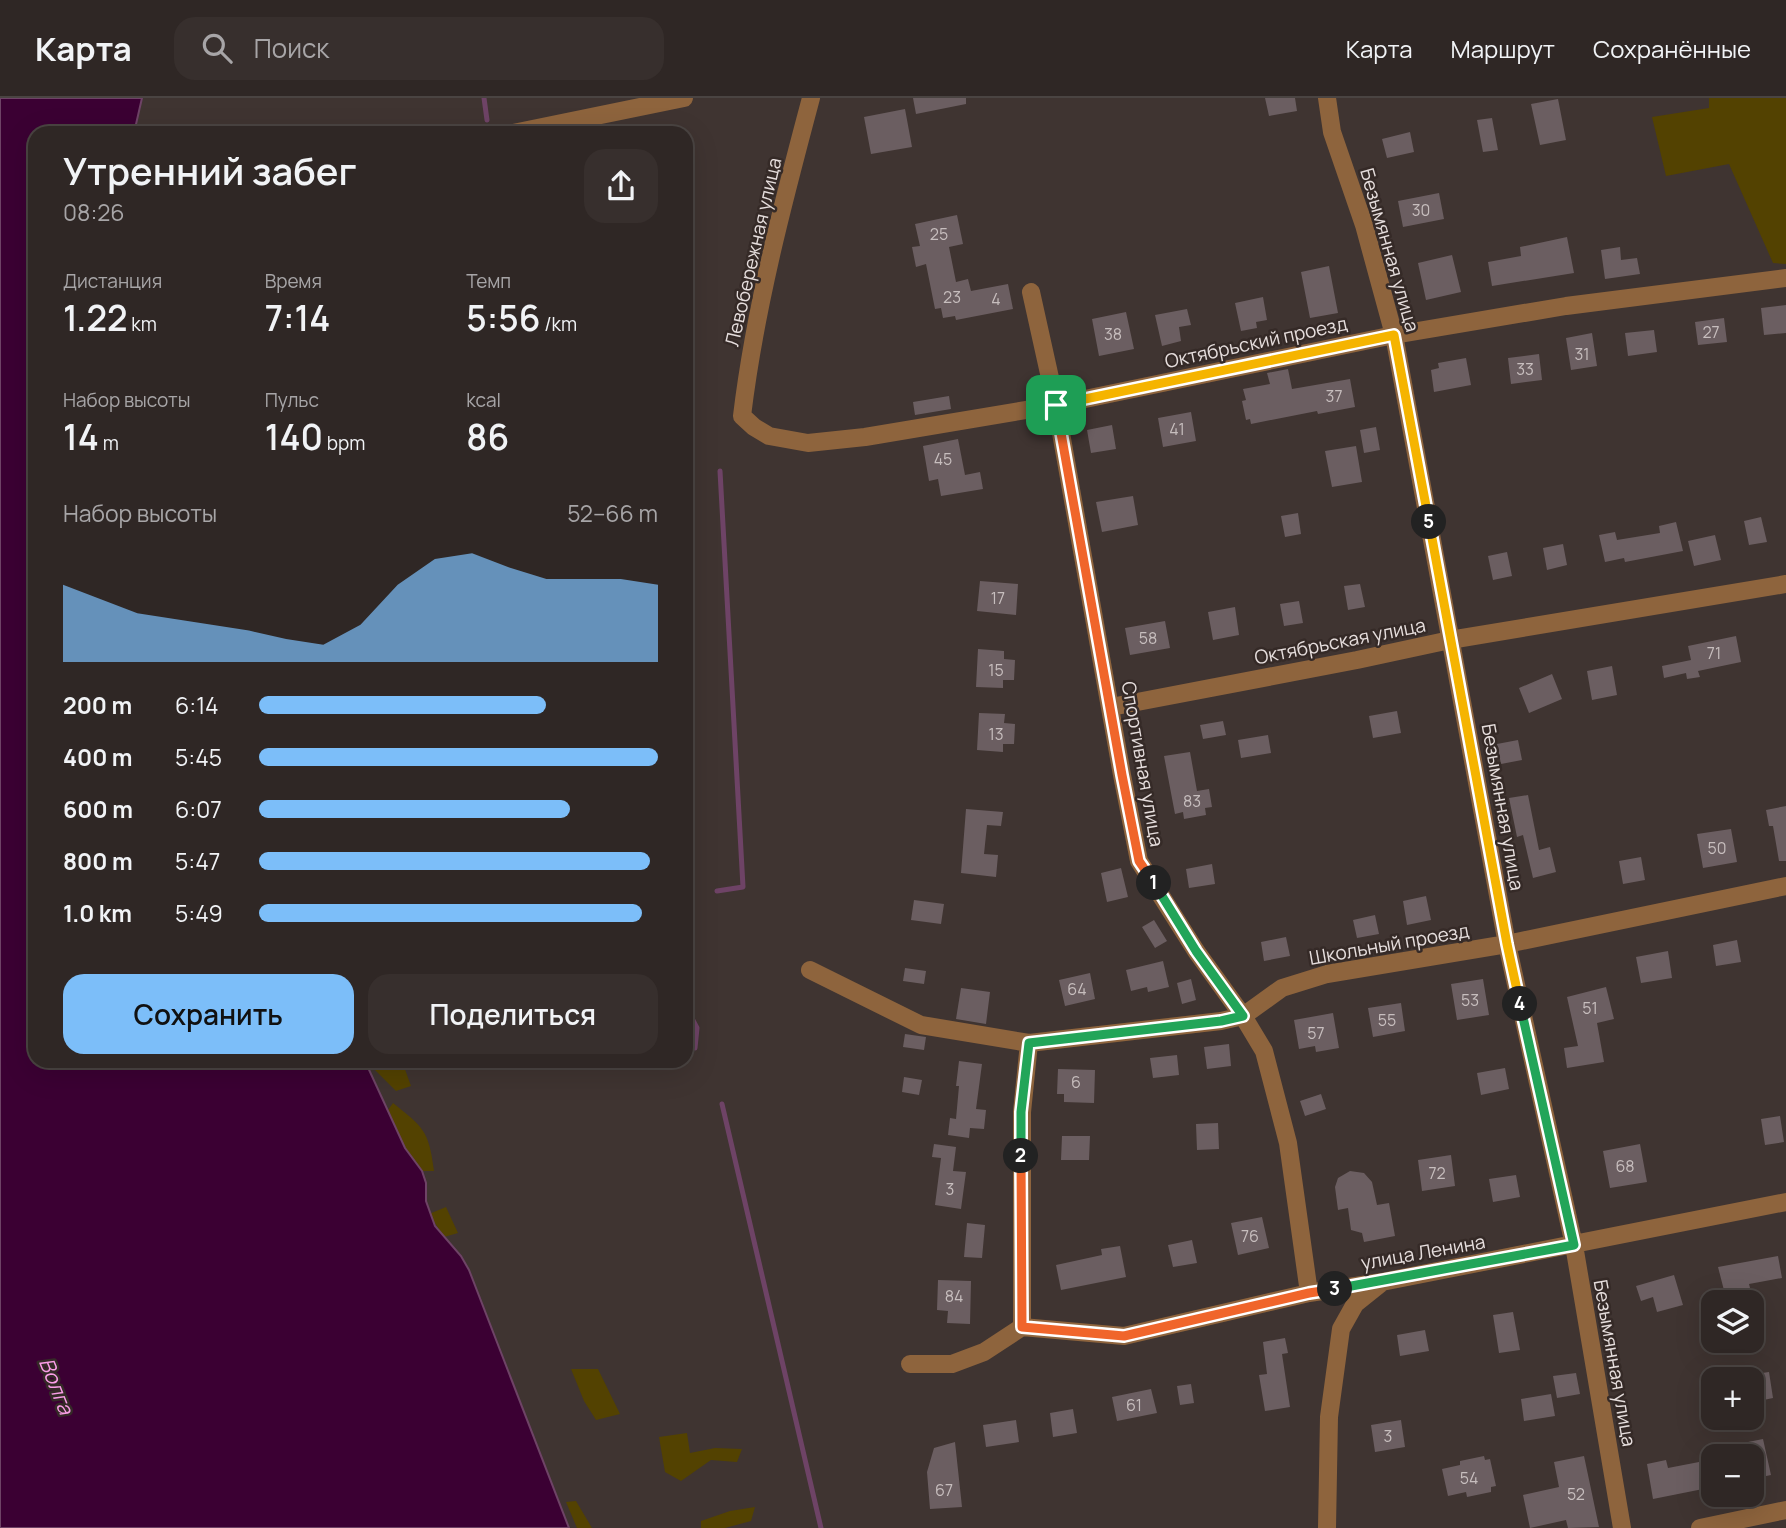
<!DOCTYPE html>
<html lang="ru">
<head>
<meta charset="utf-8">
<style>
  body { margin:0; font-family:Manrope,sans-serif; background:#372f2d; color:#f1f3f6; height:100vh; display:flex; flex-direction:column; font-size:26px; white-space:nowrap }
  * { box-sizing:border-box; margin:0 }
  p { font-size:23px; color:#a7a5a7 }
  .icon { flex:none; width:38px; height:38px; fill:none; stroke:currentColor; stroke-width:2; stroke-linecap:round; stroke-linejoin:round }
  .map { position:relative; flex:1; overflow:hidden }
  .drawer { position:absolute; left:28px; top:28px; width:665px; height:942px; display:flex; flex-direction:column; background:#2f2725; border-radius:21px; box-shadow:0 7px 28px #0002,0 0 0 2px #4a4442 }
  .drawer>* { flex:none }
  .fabs { position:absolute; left:1701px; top:1192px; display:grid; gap:14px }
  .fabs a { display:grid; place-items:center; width:63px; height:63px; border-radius:14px; background:#2f2725; box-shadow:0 7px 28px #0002,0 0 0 2px #4a4442; font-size:35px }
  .pin { position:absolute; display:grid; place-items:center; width:60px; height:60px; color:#fff; margin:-30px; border-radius:14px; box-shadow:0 4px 10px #0006 }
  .km { position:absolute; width:35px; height:35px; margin:-18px; border-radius:50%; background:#222; color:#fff; font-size:19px; line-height:35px; text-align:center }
  .round { display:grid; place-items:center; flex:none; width:74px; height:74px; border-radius:21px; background:#372f2d }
  .head { display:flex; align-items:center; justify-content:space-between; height:119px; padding:0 35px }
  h1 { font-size:38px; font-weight:600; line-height:52px }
  .metrics { display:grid; grid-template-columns:repeat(3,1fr); gap:10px; height:119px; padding:7px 35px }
  .metrics div { display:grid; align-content:center }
  .metrics b { font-size:35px; font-weight:600 }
  .metrics small { font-size:19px; font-weight:400 }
  .metrics p { font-size:19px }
  .chart { height:196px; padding:14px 35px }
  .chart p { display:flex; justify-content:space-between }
  .chart svg { width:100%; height:126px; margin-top:7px; fill:#7cbef9; opacity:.7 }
  .cta { display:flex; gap:14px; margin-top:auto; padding:14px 35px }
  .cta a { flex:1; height:80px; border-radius:21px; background:#7cbef9; color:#111; font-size:28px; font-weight:600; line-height:80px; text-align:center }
  .cta a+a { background:#372f2d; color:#f1f3f6 }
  ul { padding:0 35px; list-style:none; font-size:23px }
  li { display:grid; grid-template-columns:112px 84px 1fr; align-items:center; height:52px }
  li i { height:18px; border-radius:9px; background:#7cbef9 }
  header { display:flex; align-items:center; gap:42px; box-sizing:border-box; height:98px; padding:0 35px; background:#2f2725; border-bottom:2px solid #4a4442 }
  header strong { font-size:33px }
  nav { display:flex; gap:38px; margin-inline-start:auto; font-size:24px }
  .search { width:490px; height:63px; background:#372f2d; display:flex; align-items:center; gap:18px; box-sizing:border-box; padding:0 24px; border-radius:21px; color:#a7a5a7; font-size:26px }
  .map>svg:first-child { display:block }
  .green { fill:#534201 }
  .water { fill:#3b0033; stroke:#6e4366; stroke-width:2 }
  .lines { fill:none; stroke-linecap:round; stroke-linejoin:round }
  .stream { stroke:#6e4366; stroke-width:5 }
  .building { fill:#6b5e61 }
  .minor { stroke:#8e643d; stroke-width:18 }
  .split-1-casing { stroke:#fff; stroke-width:14 }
  .split-2-casing { stroke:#fff; stroke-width:14 }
  .split-3-casing { stroke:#fff; stroke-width:14 }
  .split-4-casing { stroke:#fff; stroke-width:14 }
  .split-5-casing { stroke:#fff; stroke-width:14 }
  .split-6-casing { stroke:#fff; stroke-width:14 }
  .split-1 { stroke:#f0652b; stroke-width:9 }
  .split-2 { stroke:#22a559; stroke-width:9 }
  .split-3 { stroke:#f0652b; stroke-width:9 }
  .split-4 { stroke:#22a559; stroke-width:9 }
  .split-5 { stroke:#f5b400; stroke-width:9 }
  .split-6 { stroke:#f5b400; stroke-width:9 }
  .labels { text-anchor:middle; stroke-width:5; stroke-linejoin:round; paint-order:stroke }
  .number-label { font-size:16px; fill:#c7bebe }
  .street-label { font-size:19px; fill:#e6dedd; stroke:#352a27 }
  .water-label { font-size:21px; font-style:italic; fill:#f99de6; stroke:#352a27 }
</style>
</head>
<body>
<header>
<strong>Карта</strong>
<div class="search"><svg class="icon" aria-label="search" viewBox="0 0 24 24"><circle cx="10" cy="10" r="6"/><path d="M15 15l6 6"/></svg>Поиск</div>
<nav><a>Карта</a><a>Маршрут</a><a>Сохранённые</a></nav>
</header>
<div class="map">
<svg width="1786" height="1430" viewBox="0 0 1786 1430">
  <rect width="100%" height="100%" fill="#3f3431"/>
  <!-- green -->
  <path class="green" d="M1709,0H1786V166L1773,165L1729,66L1666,78L1652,19L1709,10Z
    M366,963H402L411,988L396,993Z
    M393,1005C423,1029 429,1032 434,1073H422L405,1050L388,1012Z
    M446,1109L458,1135L444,1139L429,1116Z
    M571,1271H598L620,1316L596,1322L584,1303Z
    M687,1335L690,1355L715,1350L742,1351L737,1364L711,1362L681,1383L665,1374L659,1339Z
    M576,1403L592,1430H577L566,1404Z
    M755,1409L751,1423L725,1430H701V1423L730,1413Z"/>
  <!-- water -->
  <path class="water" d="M0,0H142L134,35H35V962L365,963L405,1050L422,1073L426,1085V1103L435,1128L461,1158L469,1172L569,1430H0Z"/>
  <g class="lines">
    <!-- stream -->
    <path class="stream" d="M484,0L487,22
      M717,793L743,789L720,373
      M686,909L697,930L695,950
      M722,1006L821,1430"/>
  </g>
  <!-- building -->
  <path class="building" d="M913,0H966V6L916,16Z
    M1265,0H1295L1297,13L1269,18Z
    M1558,1L1566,42L1540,47L1531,6Z
    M905,11L912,49L871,56L864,19Z
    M1492,20L1498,52L1483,54L1477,22Z
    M1410,34L1414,54L1387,60L1382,41Z
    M1439,95L1444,121L1403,129L1398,103Z
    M957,117L963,146L949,149L956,184L968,181L971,193L1008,186L1013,211L956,222L955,218L943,220L941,210L935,211L926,166L916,169L912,149L920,148L915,126Z
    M1567,139L1574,175L1492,188L1488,164L1521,158L1520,149Z
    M1620,149L1621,162L1637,160L1640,176L1605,181L1601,152Z
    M1452,157L1461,194L1426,202L1418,165Z
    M1329,168L1338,215L1310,220L1301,174Z
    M1263,199L1267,222L1256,224L1257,230L1241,233L1235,205Z
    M1786,207V235L1764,237L1761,210Z
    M1187,211L1191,227L1179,229L1181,243L1162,248L1155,217Z
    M1126,214L1134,251L1099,258L1092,221Z
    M1724,220L1727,244L1698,247L1695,224Z
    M1654,232L1657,254L1628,258L1625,235Z
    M1592,235L1597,268L1571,272L1566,240Z
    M1539,256L1542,282L1511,286L1508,260Z
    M1466,260L1471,287L1434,294L1431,272L1439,270L1438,265Z
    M1288,271L1292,291L1350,281L1355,309L1318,316L1317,313L1251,326L1250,321L1246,322L1242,303L1246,302L1243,291L1270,286L1267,275Z
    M949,298L951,311L915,317L913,304Z
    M1191,314L1196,343L1163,349L1158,320Z
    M1112,327L1116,351L1091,355L1087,332Z
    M1376,329L1380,352L1364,355L1360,332Z
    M958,341L965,377L980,374L983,391L941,398L938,381L929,383L923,348Z
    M1356,348L1362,384L1332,389L1325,353Z
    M1133,398L1138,427L1102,434L1096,404Z
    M1298,415L1301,436L1285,439L1281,418Z
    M1761,419L1767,444L1749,447L1744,423Z
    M1676,424L1683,453L1625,464L1624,460L1605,464L1599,437L1615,434L1617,442L1660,435L1659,428Z
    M1715,437L1721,462L1694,468L1688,443Z
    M1563,446L1567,467L1547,472L1543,450Z
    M1507,454L1512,478L1493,482L1488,458Z
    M980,483L1018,486L1016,517L977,513Z
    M1360,486L1365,509L1348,512L1344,488Z
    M1299,503L1303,525L1284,528L1280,506Z
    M1235,509L1239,537L1213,542L1208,514Z
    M1165,523L1170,550L1130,557L1125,530Z
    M1736,538L1741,564L1698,573L1700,579L1687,581L1686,575L1664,580L1662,568L1691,562L1688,548Z
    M978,551L1004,553V561L1015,562L1014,582H1003V590L976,589Z
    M1612,568L1617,597L1592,602L1587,573Z
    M1552,576L1562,601L1529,615L1519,590Z
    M1397,613L1401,635L1373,640L1369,618Z
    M979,615L1005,616L1004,625L1015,626L1014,646H1003V654L977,652Z
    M1223,623L1226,637L1203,641L1200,627Z
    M1268,637L1271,655L1241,660L1238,642Z
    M1518,642L1522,662L1501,666L1497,646Z
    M1190,654L1197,693L1209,691L1212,709L1205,710L1206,717L1184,721L1183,714L1175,716L1164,658Z
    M1528,697L1539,752L1550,749L1556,774L1533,780L1523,737L1517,739L1509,700Z
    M1786,708V763H1779L1773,728H1769L1766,712Z
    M966,711L1003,714L1001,728L987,727L984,756L998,757L996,779L961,775Z
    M1731,731L1737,764L1703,770L1697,736Z
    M1641,759L1645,782L1623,786L1619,763Z
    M1212,766L1215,786L1189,790L1186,771Z
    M1121,770L1128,799L1107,804L1101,775Z
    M1426,798L1431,822L1407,827L1403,803Z
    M914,802L944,806L941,826L911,822Z
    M1375,817L1379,836L1357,840L1353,822Z
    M1154,822L1167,843L1155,850L1142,829Z
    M1286,839L1290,858L1264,863L1261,844Z
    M1737,842L1741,864L1716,868L1713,847Z
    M1668,853L1672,880L1641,885L1636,859Z
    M1163,863L1169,889L1148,894L1147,889L1131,893L1126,872Z
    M905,870L926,873L924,886L903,883Z
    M1090,875L1095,901L1065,908L1059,882Z
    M1191,881L1196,902L1182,906L1177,885Z
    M1483,881L1489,917L1457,922L1451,886Z
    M1606,889L1614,921L1597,925L1604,964L1567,970L1564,950L1578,948L1567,899Z
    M961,890L990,894L986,926L956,921Z
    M1401,905L1405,933L1373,939L1368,910Z
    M1333,915L1339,950L1316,954L1315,948L1299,951L1294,922Z
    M905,936L926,939L924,952L903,949Z
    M1229,946L1231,968L1207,971L1204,949Z
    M1177,957L1179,977L1153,980L1150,960Z
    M959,963L982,966L976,1011L986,1012L984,1031L970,1030L969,1040L948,1037L950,1020L956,1021L959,988H956Z
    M1505,970L1509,991L1481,997L1477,975Z
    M1058,971L1095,972L1094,1005L1064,1004V996H1057Z
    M904,979L922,982L919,997L902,994Z
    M1321,996L1326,1011L1305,1018L1300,1003Z
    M1780,1018L1784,1044L1765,1047L1761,1021Z
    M1218,1025L1219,1051L1197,1052L1196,1026Z
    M1062,1038H1090L1089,1062H1061Z
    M934,1046L956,1049L953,1073L966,1074L961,1111L935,1107L941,1060L932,1059Z
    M1640,1046L1647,1084L1610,1090L1603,1053Z
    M1451,1057L1455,1088L1422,1093L1418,1062Z
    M1350,1073L1364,1075L1372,1084L1377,1107L1389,1105L1395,1138L1364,1144L1362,1135L1351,1132L1348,1110L1338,1112L1335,1089L1338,1080Z
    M1516,1077L1520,1099L1493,1104L1489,1081Z
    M1262,1119L1269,1150L1238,1157L1231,1125Z
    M967,1125L985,1127L982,1160L964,1159Z
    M1192,1142L1197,1165L1173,1169L1168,1147Z
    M1120,1148L1126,1179L1061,1192L1056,1167L1102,1157L1101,1151Z
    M1778,1158L1782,1180L1749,1186L1753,1202L1727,1204L1718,1169Z
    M1674,1177L1683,1207L1657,1214L1653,1199L1641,1203L1636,1188Z
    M938,1182L971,1183L970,1226L947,1225L948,1213L937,1212Z
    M1513,1214L1520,1252L1499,1255L1493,1217Z
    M1425,1232L1429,1253L1400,1258L1397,1237Z
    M1285,1240L1288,1255L1282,1256L1290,1309L1265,1313L1259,1277L1267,1276L1263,1244Z
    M1769,1274L1773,1300L1754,1304L1749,1277Z
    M1576,1275L1580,1296L1557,1300L1553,1278Z
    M1191,1286L1194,1305L1180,1307L1177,1288Z
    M1151,1291L1157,1315L1117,1323L1112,1299Z
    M1551,1296L1555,1318L1524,1323L1521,1301Z
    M1073,1311L1077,1335L1053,1339L1050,1315Z
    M1016,1322L1019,1344L986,1349L983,1327Z
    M1401,1322L1405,1349L1375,1354L1371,1327Z
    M1763,1341L1771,1377L1752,1381V1358H1740L1738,1346Z
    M955,1344L962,1409L930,1411L927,1374L934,1350Z
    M1484,1358L1485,1362L1490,1361L1496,1388L1491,1389V1394L1467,1399L1466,1394L1448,1398L1442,1371L1460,1367V1363Z
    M1584,1358L1599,1429L1568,1430L1566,1422L1530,1430L1523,1397L1559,1389L1554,1364Z
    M1666,1362L1668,1370L1699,1364L1703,1391L1653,1401L1647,1366Z"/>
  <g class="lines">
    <!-- minor -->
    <path class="minor" d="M811,0C783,105 755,210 742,318L754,329L769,338L808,345L865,339L1056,307L1394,237L1566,208L1786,180
      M1327,0L1332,34L1364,127L1394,237L1507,846L1574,1147L1622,1430
      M513,35L684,0
      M1031,194L1056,307L1122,677L1139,763L1196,853L1243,918L1264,953L1288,1045L1309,1195
      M1111,609L1357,562L1450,542L1786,486
      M810,872L921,927L1029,945L1221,923L1243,918L1282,890L1327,876L1507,846L1786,788
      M1022,1229V1014L1029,945
      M910,1266H952L984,1254L1022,1229L1124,1238L1309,1195L1382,1184L1786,1104
      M1327,1430L1329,1319L1341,1231L1355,1206L1380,1186
      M1700,1430L1786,1412"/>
  </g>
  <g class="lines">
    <defs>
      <path id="split-1" d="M1056,307L1122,677L1139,763L1154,785"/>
      <path id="split-2" d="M1021,1058V1014L1029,945L1221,923L1243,918L1196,853L1154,785"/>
      <path id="split-3" d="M1021,1058L1022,1229L1124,1238L1309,1195L1335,1191"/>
      <path id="split-4" d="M1335,1191L1574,1147L1520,906"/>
      <path id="split-5" d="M1429,424L1507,846L1520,906"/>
      <path id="split-6" d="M1056,307L1394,237L1429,424"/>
    </defs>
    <!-- split-1 casing -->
    <use href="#split-1" class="split-1-casing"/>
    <!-- split-2 casing -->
    <use href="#split-2" class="split-2-casing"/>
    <!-- split-3 casing -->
    <use href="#split-3" class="split-3-casing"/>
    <!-- split-4 casing -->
    <use href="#split-4" class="split-4-casing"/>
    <!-- split-5 casing -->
    <use href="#split-5" class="split-5-casing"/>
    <!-- split-6 casing -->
    <use href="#split-6" class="split-6-casing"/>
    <!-- split-1 -->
    <use href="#split-1" class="split-1"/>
    <!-- split-2 -->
    <use href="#split-2" class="split-2"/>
    <!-- split-3 -->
    <use href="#split-3" class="split-3"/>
    <!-- split-4 -->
    <use href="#split-4" class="split-4"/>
    <!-- split-5 -->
    <use href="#split-5" class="split-5"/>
    <!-- split-6 -->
    <use href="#split-6" class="split-6"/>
  </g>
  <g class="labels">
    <!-- number labels -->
    <g class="number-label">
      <text x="1421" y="118">30</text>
      <text x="939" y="142">25</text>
      <text x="952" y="205">23</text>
      <text x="996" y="207">4</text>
      <text x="1711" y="240">27</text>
      <text x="1113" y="242">38</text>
      <text x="1582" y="262">31</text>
      <text x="1525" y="277">33</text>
      <text x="1334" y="304">37</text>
      <text x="1177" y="337">41</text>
      <text x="943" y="367">45</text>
      <text x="998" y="506">17</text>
      <text x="1148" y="546">58</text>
      <text x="1714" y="561">71</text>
      <text x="996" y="578">15</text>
      <text x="996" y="642">13</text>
      <text x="1192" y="709">83</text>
      <text x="1717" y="756">50</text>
      <text x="1077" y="897">64</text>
      <text x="1470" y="908">53</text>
      <text x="1590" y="916">51</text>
      <text x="1387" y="928">55</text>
      <text x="1316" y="941">57</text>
      <text x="1076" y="990">6</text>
      <text x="1625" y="1074">68</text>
      <text x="1437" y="1081">72</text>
      <text x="950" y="1097">3</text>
      <text x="1250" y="1144">76</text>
      <text x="954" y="1204">84</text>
      <text x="1134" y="1313">61</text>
      <text x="1388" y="1344">3</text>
      <text x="1469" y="1386">54</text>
      <text x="944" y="1398">67</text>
      <text x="1576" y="1402">52</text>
    </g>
    <!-- street labels -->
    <g class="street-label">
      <text transform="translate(1390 152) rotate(74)" y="7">Безымянная улица</text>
      <text transform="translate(753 154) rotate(-77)" y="7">Левобережная улица</text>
      <text transform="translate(1256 244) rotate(-12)" y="7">Октябрьский проезд</text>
      <text transform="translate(1340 543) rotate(-11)" y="7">Октябрьская улица</text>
      <text transform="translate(1143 666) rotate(80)" y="7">Спортивная улица</text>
      <text transform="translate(1503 709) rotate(80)" y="7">Безымянная улица</text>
      <text transform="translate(1389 846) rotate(-10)" y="7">Школьный проезд</text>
      <text transform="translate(1423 1154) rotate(-10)" y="7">улица Ленина</text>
      <text transform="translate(1615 1265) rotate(80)" y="7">Безымянная улица</text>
    </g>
    <!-- water labels -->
    <g class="water-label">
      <text transform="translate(56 1288) rotate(68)" y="7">Волга</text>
    </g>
  </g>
</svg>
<div class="fabs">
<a><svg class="icon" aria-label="layers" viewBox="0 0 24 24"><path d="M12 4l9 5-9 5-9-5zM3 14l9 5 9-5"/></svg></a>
<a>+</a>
<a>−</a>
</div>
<div class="pin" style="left:1056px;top:307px;background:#1e9e55"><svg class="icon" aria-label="arrive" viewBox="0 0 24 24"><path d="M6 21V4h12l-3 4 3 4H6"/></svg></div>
<b class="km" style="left:1154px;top:785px">1</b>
<b class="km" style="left:1021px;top:1058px">2</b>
<b class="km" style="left:1335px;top:1191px">3</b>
<b class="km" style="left:1520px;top:906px">4</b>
<b class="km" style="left:1429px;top:424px">5</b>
<section class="drawer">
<div class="head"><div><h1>Утренний забег</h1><p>08:26</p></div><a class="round"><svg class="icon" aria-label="share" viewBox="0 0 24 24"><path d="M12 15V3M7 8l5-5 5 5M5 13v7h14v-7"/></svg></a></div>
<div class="metrics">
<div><p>Дистанция</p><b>1.22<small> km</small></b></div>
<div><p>Время</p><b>7:14</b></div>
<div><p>Темп</p><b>5:56<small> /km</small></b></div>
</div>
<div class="metrics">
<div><p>Набор высоты</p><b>14<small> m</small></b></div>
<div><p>Пульс</p><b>140<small> bpm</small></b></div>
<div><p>kcal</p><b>86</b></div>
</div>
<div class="chart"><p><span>Набор высоты</span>52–66 m</p>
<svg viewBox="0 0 160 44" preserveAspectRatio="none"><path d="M0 44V17L10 22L20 27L30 29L40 31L50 33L60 36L70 38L80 31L90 17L100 8L110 6L120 11L130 15L140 15L150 15L160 17V44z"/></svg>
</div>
<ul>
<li><b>200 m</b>6:14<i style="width:72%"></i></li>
<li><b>400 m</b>5:45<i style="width:100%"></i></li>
<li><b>600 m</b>6:07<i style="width:78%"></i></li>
<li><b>800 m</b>5:47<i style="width:98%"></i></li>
<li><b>1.0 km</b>5:49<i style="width:96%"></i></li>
</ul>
<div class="cta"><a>Сохранить</a><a>Поделиться</a></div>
</section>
</div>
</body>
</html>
